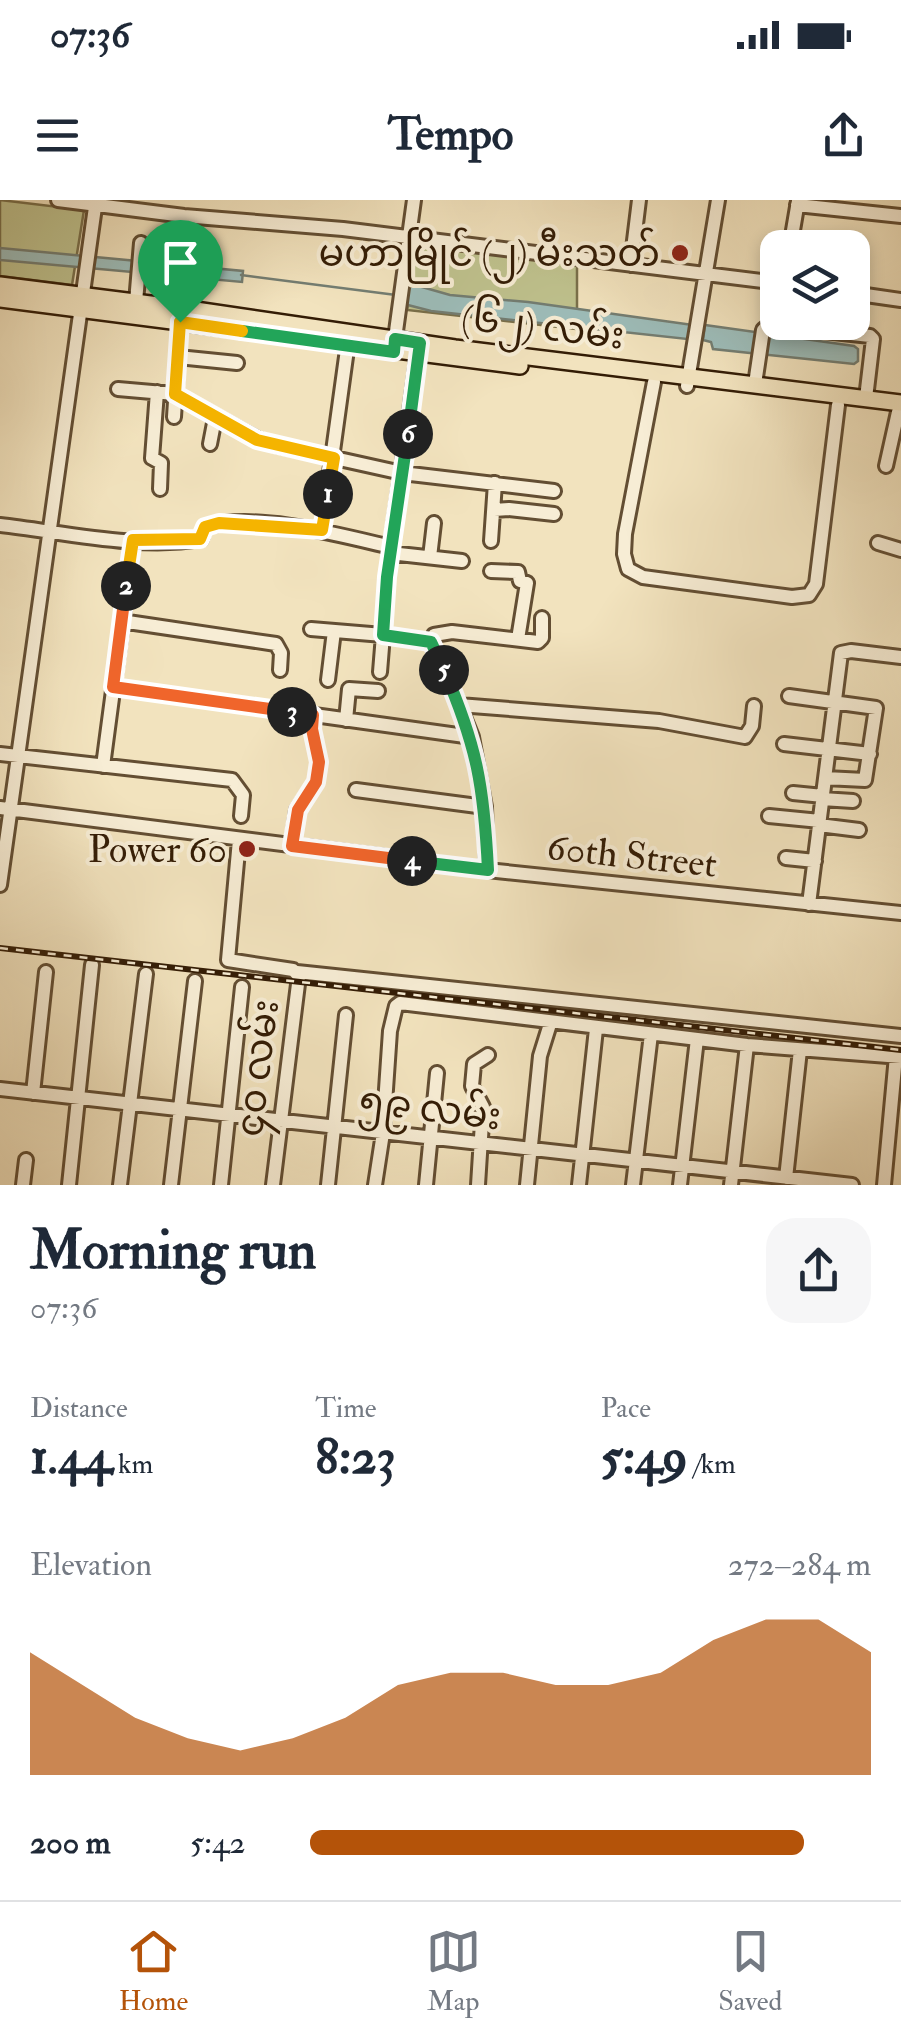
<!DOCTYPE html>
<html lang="en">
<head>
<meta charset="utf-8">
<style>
  body { margin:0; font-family:"IM FELL Double Pica","Noto Sans Myanmar",serif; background:#f6f6f7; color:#1f2937; height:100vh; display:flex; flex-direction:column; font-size:38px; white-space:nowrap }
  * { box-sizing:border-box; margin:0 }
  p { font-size:32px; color:#747a83 }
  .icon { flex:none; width:55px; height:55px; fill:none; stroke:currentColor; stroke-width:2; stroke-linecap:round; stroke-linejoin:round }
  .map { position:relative; height:985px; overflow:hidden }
  .details { display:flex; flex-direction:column; background:#fff; flex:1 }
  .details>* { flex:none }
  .controls { position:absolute; left:760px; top:30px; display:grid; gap:20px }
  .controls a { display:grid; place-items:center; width:110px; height:110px; border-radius:20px; background:#fff; box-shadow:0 5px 15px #0003; font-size:50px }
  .pin { position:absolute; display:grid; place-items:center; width:85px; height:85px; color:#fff; margin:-102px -42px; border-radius:50% 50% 50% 0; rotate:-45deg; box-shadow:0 0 10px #0007 }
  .pin .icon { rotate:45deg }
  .km { position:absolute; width:50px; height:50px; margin:-25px; border-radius:50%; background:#222; color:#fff; font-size:28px; line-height:50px; text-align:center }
  .round { display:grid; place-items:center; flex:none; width:105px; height:105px; border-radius:30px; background:#f6f6f7 }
  .head { display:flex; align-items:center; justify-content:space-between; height:170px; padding:0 30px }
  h1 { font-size:55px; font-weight:700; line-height:75px }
  .figures { display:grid; grid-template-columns:repeat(3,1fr); gap:15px; height:170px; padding:10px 30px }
  .figures div { display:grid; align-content:center }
  .figures b { font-size:50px; font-weight:700 }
  .figures small { font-size:28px; font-weight:400 }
  .figures p { font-size:28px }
  .chart { height:280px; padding:20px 30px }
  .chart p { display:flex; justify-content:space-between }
  .chart svg { width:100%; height:180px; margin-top:10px; fill:#b45309; opacity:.7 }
  ul { padding:0 30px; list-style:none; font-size:32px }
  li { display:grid; grid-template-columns:160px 120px 1fr; align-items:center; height:75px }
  li i { height:25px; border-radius:12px; background:#b45309 }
  .status { display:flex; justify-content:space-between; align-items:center; height:70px; padding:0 50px; background:#fff; direction:ltr }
  .status svg { height:28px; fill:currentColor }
  header { display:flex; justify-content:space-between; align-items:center; height:130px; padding:0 30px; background:#fff; font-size:45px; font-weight:700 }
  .dock { display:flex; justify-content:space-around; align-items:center; height:140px; border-top:2px solid #e0e1e3; background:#fff; font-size:28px; color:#747a83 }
  .dock a { display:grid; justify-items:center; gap:5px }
  .dock .current { color:#b45309 }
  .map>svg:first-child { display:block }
  .green { fill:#bfc28e; stroke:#796f4a; stroke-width:2.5 }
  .water { fill:#9dbdba; stroke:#737d72; stroke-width:2.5 }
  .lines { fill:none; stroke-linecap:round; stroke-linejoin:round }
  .stream { stroke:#737d72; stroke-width:2.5 }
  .minor-casing { stroke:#634e33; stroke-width:18 }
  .major-casing { stroke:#331c05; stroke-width:20 }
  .minor { stroke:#f7edd5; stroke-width:12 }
  .major { stroke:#f2e3be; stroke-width:15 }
  .rail-casing { stroke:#331c05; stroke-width:6 }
  .rail { stroke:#f7edd5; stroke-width:2.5; stroke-dasharray:8; stroke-linecap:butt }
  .split-1-casing { stroke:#fff; stroke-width:20 }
  .split-2-casing { stroke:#fff; stroke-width:20 }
  .split-3-casing { stroke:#fff; stroke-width:20 }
  .split-4-casing { stroke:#fff; stroke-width:20 }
  .split-5-casing { stroke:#fff; stroke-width:20 }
  .split-6-casing { stroke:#fff; stroke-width:20 }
  .split-7-casing { stroke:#fff; stroke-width:20 }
  .split-8-casing { stroke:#fff; stroke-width:20 }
  .split-1 { stroke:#f5b400; stroke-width:12 }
  .split-2 { stroke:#f5b400; stroke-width:12 }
  .split-3 { stroke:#f0652b; stroke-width:12 }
  .split-4 { stroke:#f0652b; stroke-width:12 }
  .split-5 { stroke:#22a559; stroke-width:12 }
  .split-6 { stroke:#22a559; stroke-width:12 }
  .split-7 { stroke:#22a559; stroke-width:12 }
  .split-8 { stroke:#f5b400; stroke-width:12 }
  .poi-dot { fill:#8f2418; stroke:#f7edd5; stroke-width:4 }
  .labels { text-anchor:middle; stroke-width:8; stroke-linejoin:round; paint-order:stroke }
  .poi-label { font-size:38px; fill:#331c05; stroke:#f7edd5; text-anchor:end }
  .street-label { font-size:38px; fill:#331c05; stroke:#f7edd5 }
</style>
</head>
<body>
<div class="status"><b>07:36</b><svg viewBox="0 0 49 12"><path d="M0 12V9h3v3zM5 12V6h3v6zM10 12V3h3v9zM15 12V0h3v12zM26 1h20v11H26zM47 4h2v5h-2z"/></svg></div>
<header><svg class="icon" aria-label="menu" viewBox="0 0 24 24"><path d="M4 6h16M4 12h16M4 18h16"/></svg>Tempo<svg class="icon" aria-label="share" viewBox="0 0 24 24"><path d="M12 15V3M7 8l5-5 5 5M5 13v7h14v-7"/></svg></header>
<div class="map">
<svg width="901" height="985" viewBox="0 0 901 985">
  <rect width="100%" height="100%" fill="#f2e3be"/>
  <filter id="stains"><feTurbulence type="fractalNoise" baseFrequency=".002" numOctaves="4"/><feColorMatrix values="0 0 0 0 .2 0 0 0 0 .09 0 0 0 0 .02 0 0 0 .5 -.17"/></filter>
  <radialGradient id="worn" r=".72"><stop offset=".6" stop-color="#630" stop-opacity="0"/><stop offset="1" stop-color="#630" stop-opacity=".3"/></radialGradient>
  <!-- green -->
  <path class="green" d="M0,0L84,10L72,85L0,76Z
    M416,45L577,65V129L407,110Z"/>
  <!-- water -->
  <path class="water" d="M0,48L243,71L242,82L0,60Z
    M415,85L450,95L528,102L693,125L687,139L431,111L404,104L405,89Z
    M705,125L854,146L858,149V161L854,164L713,149L711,142L703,140Z"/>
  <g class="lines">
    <!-- stream -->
    <path class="stream" d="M241,75L396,95"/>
    <defs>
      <path id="minor" d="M58,0L184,16L343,29L778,83
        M797,5L901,16
        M790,48L798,1
        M631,65L639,0
        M852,93L901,100
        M136,102L141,43
        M394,146L414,0
        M419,146L387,377L383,435L431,442L459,505L659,521L745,537L752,526L754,506
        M178,157L237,163
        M654,182L625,334L624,354L628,369L643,377L792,397L809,395L816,384L838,205
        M755,184L763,130L769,125L870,136L873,139L866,198
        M687,186L718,0
        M118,189L175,194L257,239L276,245L402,273L554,291
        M157,192L152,258L161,263L160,289
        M174,217L180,122
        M210,244L215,218
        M886,266L898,212
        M494,310L509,309L554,314
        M0,325C62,332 140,350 201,339L205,327C255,312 340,335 391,347
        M322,331L349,135
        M491,341L495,283
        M878,343L901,350
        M390,353L462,361
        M430,357L434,323
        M491,371L518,372L520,381L527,383L518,439
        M121,421L276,444L281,453L280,470
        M311,429L383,435L380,472
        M431,442L434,435L452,432L538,442L542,438V418
        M328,480L334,431
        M113,487L472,537L485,607L487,670
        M789,496L876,508L865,580L825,578
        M459,505L472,537
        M346,520L349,489L378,491
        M784,544L870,554
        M0,554L232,580L243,595L241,616
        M103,566L133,340
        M356,590L485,607
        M793,593L823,596
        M822,599L853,601
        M0,608L487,670L901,713
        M769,616L820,621
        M819,625L859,630
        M239,640L228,760L293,770L299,776L273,985
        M292,646L297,610L316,582L319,562L312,529L313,515
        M786,658L815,661
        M0,685L96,0
        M809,704L841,453L851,451L901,457
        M297,772L901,836
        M0,889L852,985
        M33,893L46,772
        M786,978L800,850
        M23,985L26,960
        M69,985L92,765
        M120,985L146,774
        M171,985L195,781
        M221,985L242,787
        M328,985L346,815
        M375,985L383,933L390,831L396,806L400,803L747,845L901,857
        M426,985L437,873
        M478,985L483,907L472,886L474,864L488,855
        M527,985L540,856L550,824
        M579,985L596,829
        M633,985L651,834
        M680,985L697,839
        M731,985L747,845
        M884,985L896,856"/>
      <path id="major" d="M0,85L182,108L455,148L901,203
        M0,99L520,166"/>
    </defs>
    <!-- minor casing -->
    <use href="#minor" class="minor-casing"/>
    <!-- major casing -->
    <use href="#major" class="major-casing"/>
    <!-- minor -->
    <use href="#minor" class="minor"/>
    <!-- major -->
    <use href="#major" class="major"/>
    <defs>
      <path id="rail" d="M0,748L901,850"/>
    </defs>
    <!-- rail casing -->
    <use href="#rail" class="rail-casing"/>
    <!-- rail -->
    <use href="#rail" class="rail"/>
  </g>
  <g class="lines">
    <defs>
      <path id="split-1" d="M180,122L175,194L257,240L334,258L328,294"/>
      <path id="split-2" d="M126,386L133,340L200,339L205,327L219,323L322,330L328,294"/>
      <path id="split-3" d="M126,386L113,487L292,512"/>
      <path id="split-4" d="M292,512L313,515L312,529L319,562L316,582L298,610L292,646L412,661"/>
      <path id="split-5" d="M412,661L488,670C484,587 477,546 444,470"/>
      <path id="split-6" d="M408,234L387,377L383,435L431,442L444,470"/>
      <path id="split-7" d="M242,131L394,152L395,139L420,143L408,234"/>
      <path id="split-8" d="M180,122L242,131"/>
    </defs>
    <!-- split-1 casing -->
    <use href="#split-1" class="split-1-casing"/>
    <!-- split-2 casing -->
    <use href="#split-2" class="split-2-casing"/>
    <!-- split-3 casing -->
    <use href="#split-3" class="split-3-casing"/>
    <!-- split-4 casing -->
    <use href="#split-4" class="split-4-casing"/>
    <!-- split-5 casing -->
    <use href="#split-5" class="split-5-casing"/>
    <!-- split-6 casing -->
    <use href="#split-6" class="split-6-casing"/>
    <!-- split-7 casing -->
    <use href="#split-7" class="split-7-casing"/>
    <!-- split-8 casing -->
    <use href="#split-8" class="split-8-casing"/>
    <!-- split-1 -->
    <use href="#split-1" class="split-1"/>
    <!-- split-2 -->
    <use href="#split-2" class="split-2"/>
    <!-- split-3 -->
    <use href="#split-3" class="split-3"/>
    <!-- split-4 -->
    <use href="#split-4" class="split-4"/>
    <!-- split-5 -->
    <use href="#split-5" class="split-5"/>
    <!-- split-6 -->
    <use href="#split-6" class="split-6"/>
    <!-- split-7 -->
    <use href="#split-7" class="split-7"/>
    <!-- split-8 -->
    <use href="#split-8" class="split-8"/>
  </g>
  <!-- markers -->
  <g class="poi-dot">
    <circle cx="680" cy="53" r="10"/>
    <circle cx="247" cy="649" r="10"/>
  </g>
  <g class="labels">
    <!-- poi labels -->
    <g class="poi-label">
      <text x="660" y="66">မဟာမြိုင် (၂) မီးသတ်</text>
      <text x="227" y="662">Power 60</text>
    </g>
    <!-- street labels -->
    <g class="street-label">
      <text transform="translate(543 126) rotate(7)" y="13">(၆၂) လမ်း</text>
      <text transform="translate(632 655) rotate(6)" y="13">60th Street</text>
      <text transform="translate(257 868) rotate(-83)" y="13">၄၀ လမ်း</text>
      <text transform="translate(430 908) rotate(7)" y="13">၅၉ လမ်း</text>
    </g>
  </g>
  <rect width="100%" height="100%" filter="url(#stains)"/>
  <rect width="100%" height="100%" fill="url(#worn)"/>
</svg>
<div class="controls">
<a><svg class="icon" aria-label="layers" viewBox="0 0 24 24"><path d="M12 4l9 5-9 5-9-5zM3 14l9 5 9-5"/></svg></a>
</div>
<div class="pin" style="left:180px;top:122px;background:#1e9e55"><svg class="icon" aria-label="arrive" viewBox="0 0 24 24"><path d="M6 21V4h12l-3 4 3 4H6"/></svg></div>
<b class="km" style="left:328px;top:294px">1</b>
<b class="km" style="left:126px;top:386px">2</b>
<b class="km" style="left:292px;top:512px">3</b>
<b class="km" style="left:412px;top:661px">4</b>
<b class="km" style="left:444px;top:470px">5</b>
<b class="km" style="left:408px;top:234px">6</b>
</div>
<section class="details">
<div class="head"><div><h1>Morning run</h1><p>07:36</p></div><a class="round"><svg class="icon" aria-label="share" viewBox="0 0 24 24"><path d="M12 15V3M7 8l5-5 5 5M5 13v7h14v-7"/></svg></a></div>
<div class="figures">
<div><p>Distance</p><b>1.44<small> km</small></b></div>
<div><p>Time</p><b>8:23</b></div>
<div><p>Pace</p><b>5:49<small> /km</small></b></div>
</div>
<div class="chart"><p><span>Elevation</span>272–284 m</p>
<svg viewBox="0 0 160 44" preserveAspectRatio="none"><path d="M0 44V14L10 22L20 30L30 35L40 38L50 35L60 30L70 22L80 19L90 19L100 22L110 22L120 19L130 11L140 6L150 6L160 14V44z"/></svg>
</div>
<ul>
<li><b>200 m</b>5:42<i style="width:88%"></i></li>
</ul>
</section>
<nav class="dock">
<a class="current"><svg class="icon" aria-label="home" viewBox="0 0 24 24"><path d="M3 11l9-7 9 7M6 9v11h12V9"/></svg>Home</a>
<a><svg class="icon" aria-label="map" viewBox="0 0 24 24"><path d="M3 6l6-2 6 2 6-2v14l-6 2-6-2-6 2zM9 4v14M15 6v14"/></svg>Map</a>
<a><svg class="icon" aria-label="saved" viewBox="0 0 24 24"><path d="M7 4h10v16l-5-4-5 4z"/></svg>Saved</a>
</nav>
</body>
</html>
